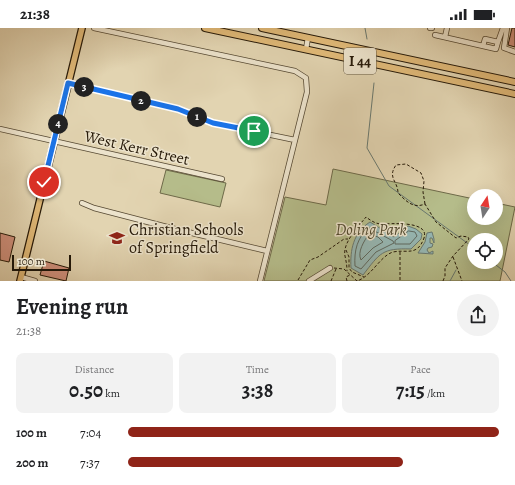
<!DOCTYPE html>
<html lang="en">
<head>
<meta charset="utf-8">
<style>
  body { margin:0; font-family:Alegreya,serif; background:#f2f2f2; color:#202124; height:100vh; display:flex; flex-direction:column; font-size:15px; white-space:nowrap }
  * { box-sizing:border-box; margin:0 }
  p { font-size:13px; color:#757577 }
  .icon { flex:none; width:22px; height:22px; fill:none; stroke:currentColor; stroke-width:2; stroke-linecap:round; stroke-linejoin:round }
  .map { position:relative; height:253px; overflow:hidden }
  .panel { display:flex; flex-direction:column; background:#fff; flex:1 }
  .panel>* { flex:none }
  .needle { width:26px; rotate:12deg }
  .fabs { position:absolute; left:467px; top:161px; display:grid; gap:8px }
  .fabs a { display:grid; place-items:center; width:36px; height:36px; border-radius:50%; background:#fff; box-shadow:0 4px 16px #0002; font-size:20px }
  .scale { position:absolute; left:12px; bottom:10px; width:59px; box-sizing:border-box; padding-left:4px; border:2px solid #261908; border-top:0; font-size:11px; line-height:14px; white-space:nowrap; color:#261908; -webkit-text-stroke:3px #ece3cc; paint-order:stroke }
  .pin { position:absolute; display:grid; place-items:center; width:34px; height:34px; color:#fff; margin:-17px; border:2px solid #fff; border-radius:50%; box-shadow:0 1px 4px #0007 }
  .km { position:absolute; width:20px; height:20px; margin:-10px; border-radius:50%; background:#222; color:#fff; font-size:11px; line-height:20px; text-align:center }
  .round { display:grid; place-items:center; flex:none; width:42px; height:42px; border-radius:21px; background:#f2f2f2 }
  .summary { display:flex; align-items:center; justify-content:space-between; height:68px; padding:0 16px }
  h1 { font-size:22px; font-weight:700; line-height:30px }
  .figures { display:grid; grid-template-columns:repeat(3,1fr); gap:6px; height:68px; padding:4px 16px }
  .figures div { display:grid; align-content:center; border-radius:8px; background:#f2f2f2; text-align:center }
  .figures b { font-size:20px; font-weight:700 }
  .figures small { font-size:11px; font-weight:400 }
  .figures p { font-size:11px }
  ul { padding:0 16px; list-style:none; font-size:13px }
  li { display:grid; grid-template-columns:64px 48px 1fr; align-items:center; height:30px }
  li i { height:10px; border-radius:5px; background:#8f2418 }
  .status { display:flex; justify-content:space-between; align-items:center; height:28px; padding:0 20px; background:#fff; direction:ltr }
  .status svg { height:11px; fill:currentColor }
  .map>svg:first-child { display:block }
  .green { fill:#b5bc8a; stroke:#6e6a49; fill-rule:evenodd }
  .water { fill:#96b7b3; stroke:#69786f }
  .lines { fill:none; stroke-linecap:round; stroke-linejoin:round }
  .shore { stroke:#5e685e; stroke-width:1 }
  .stream { stroke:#69786f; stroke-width:1 }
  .building { fill:#cf907c; stroke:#261908 }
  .minor-casing { stroke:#554832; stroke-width:6 }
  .major-casing { stroke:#261908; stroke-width:8 }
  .highway-casing { stroke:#261908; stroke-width:8 }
  .path { stroke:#261908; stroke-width:1; stroke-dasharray:3 2; stroke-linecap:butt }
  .minor { stroke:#ece3cc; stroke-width:4.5 }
  .major { stroke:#e1ba78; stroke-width:5.5 }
  .highway { stroke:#e1ba78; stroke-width:6 }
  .route-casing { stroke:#fff; stroke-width:8 }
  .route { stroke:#1a73e8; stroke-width:5 }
  .labels { text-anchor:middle; stroke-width:3; stroke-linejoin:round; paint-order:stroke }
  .shield { fill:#ece3cc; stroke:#615643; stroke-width:1 }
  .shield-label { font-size:15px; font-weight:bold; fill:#261908 }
  .street-label { font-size:16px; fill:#261908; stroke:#ece3cc }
  .poi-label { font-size:16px; fill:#261908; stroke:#ece3cc; text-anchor:start }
  .park-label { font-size:16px; font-style:italic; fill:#514a2f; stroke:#ece3cc }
</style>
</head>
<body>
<div class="status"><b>21:38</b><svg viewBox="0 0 49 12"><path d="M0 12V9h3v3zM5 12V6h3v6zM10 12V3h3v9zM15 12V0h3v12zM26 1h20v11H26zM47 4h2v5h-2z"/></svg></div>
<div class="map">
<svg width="515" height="253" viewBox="0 0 515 253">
  <rect width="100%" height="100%" fill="#e2d4b1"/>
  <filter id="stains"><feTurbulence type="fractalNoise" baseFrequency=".005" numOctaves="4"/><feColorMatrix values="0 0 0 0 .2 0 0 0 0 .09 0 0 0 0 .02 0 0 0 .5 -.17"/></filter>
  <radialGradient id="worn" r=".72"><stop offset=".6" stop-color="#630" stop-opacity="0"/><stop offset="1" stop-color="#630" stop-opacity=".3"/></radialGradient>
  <!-- green -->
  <path class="green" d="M333,141L474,171V190H496V175L515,179L500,253H264L285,169L326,177ZM474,212H496V234H474Z
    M166,142L226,155L220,179L160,165Z"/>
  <!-- water -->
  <path class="water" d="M370,194L394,209L408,198L416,201L422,206L421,211L411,221C382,220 380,225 363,247L351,240C350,222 353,205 370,194Z
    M432,204L434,211V215L432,210H430V215L433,216L432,219L428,220L427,222L429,225L433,223V226L418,225L425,214L427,205Z"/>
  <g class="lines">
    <!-- shore -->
    <path class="shore" d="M369,200L393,213L394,215L376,224L361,241L355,238C354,223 357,209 369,200Z
      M409,203L415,204L417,208L410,216H395V213Z
      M369,206L378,209L383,214L373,220L361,232C357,224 364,213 369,206Z"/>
    <!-- stream -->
    <path class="stream" d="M365,0L367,11
      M374,55L367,120L389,158L474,220
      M492,234L505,244L511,253
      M450,253L456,242"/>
  </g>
  <!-- building -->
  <path class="building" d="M512,0H515V19L508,17Z
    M0,205L15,209L9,234L0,232Z
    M44,233L69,240L66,253L40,247Z"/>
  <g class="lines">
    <defs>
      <path id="minor" d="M94,0L295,43L306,50L307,64L260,253
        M430,0H432
        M507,0L504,20L515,24
        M435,7L483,18L485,11L498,14L503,0
        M445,9L447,0
        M483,18L496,21L498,14
        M306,21L308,10
        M68,55L178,81L213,95L295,112
        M0,101L222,151
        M82,175L94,180L171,200L267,223
        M21,249L35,253
        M309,253L330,240"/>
      <path id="major" d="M20,253L82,0"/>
      <path id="highway" d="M205,0L515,66
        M262,0L515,54"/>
    </defs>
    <!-- minor casing -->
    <use href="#minor" class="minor-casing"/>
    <!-- major casing -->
    <use href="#major" class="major-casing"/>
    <!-- highway casing -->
    <use href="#highway" class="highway-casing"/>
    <!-- path -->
    <path class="path" d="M425,176L423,164L424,153L421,145L406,136L396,137C387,150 398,153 398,165C406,173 413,181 425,176L436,194L456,210L461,208L468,209L469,211L453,228L445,240V248L443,253
      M346,222L349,229V240L352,244L364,249
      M400,224V253
      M453,229L462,253
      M334,240L344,241L357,253C372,248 380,228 393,224C407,221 417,229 424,210C430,192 389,196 380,196C374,195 370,192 366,189C359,198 342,215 345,228C346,233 347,237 347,243
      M298,252L310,232L318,229L344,211H348
      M331,253L336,241
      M347,253L346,249L350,247"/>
    <!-- minor -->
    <use href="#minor" class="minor"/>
    <!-- major -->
    <use href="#major" class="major"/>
    <!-- highway -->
    <use href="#highway" class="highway"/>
  </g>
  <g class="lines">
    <defs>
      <path id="route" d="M44,154L68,55L178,81L213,95L254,103"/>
    </defs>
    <!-- route casing -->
    <use href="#route" class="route-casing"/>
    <!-- route -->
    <use href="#route" class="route"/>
  </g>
  <!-- icons -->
  <defs>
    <symbol id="school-bare" viewBox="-9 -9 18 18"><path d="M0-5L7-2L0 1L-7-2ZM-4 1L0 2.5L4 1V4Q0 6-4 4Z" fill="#8f2418" stroke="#ece3cc" stroke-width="2.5" paint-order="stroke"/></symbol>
  </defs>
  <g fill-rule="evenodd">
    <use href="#school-bare" x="106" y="199" width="22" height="22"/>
  </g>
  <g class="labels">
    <!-- shield labels -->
    <rect class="shield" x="344" y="20" width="32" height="26" rx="3"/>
    <g class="shield-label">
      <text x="360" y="38">I 44</text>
    </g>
    <!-- street labels -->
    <g class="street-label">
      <text transform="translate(137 119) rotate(13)" y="6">West Kerr Street</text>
    </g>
    <!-- poi labels -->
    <g class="poi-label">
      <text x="129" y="207">Christian Schools<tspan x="129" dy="18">of Springfield</tspan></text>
    </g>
    <!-- park labels -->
    <g class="park-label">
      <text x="371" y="207">Doling Park</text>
    </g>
  </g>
  <rect width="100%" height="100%" filter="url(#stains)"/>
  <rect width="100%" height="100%" fill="url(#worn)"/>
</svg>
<div class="fabs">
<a><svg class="needle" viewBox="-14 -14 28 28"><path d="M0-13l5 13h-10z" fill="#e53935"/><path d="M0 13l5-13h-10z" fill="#757577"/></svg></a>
<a><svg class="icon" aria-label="locate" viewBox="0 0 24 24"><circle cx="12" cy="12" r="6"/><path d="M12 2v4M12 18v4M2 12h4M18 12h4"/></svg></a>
</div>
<div class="scale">100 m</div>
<div class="pin" style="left:254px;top:103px;background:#1e9e55"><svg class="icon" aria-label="arrive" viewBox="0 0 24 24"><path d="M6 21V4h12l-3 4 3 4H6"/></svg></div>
<div class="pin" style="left:44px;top:154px;background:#d93025"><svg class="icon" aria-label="check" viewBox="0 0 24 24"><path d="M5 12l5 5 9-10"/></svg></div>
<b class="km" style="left:197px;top:89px">1</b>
<b class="km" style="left:141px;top:73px">2</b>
<b class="km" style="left:84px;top:59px">3</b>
<b class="km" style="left:58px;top:96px">4</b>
</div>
<section class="panel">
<div class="summary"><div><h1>Evening run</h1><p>21:38</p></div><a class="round"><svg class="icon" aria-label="share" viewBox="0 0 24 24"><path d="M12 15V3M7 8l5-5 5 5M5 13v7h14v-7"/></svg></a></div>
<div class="figures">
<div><p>Distance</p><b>0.50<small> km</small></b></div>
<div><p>Time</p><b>3:38</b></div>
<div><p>Pace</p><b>7:15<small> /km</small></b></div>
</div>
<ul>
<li><b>100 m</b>7:04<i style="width:100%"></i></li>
<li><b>200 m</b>7:37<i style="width:74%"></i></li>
</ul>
</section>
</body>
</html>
